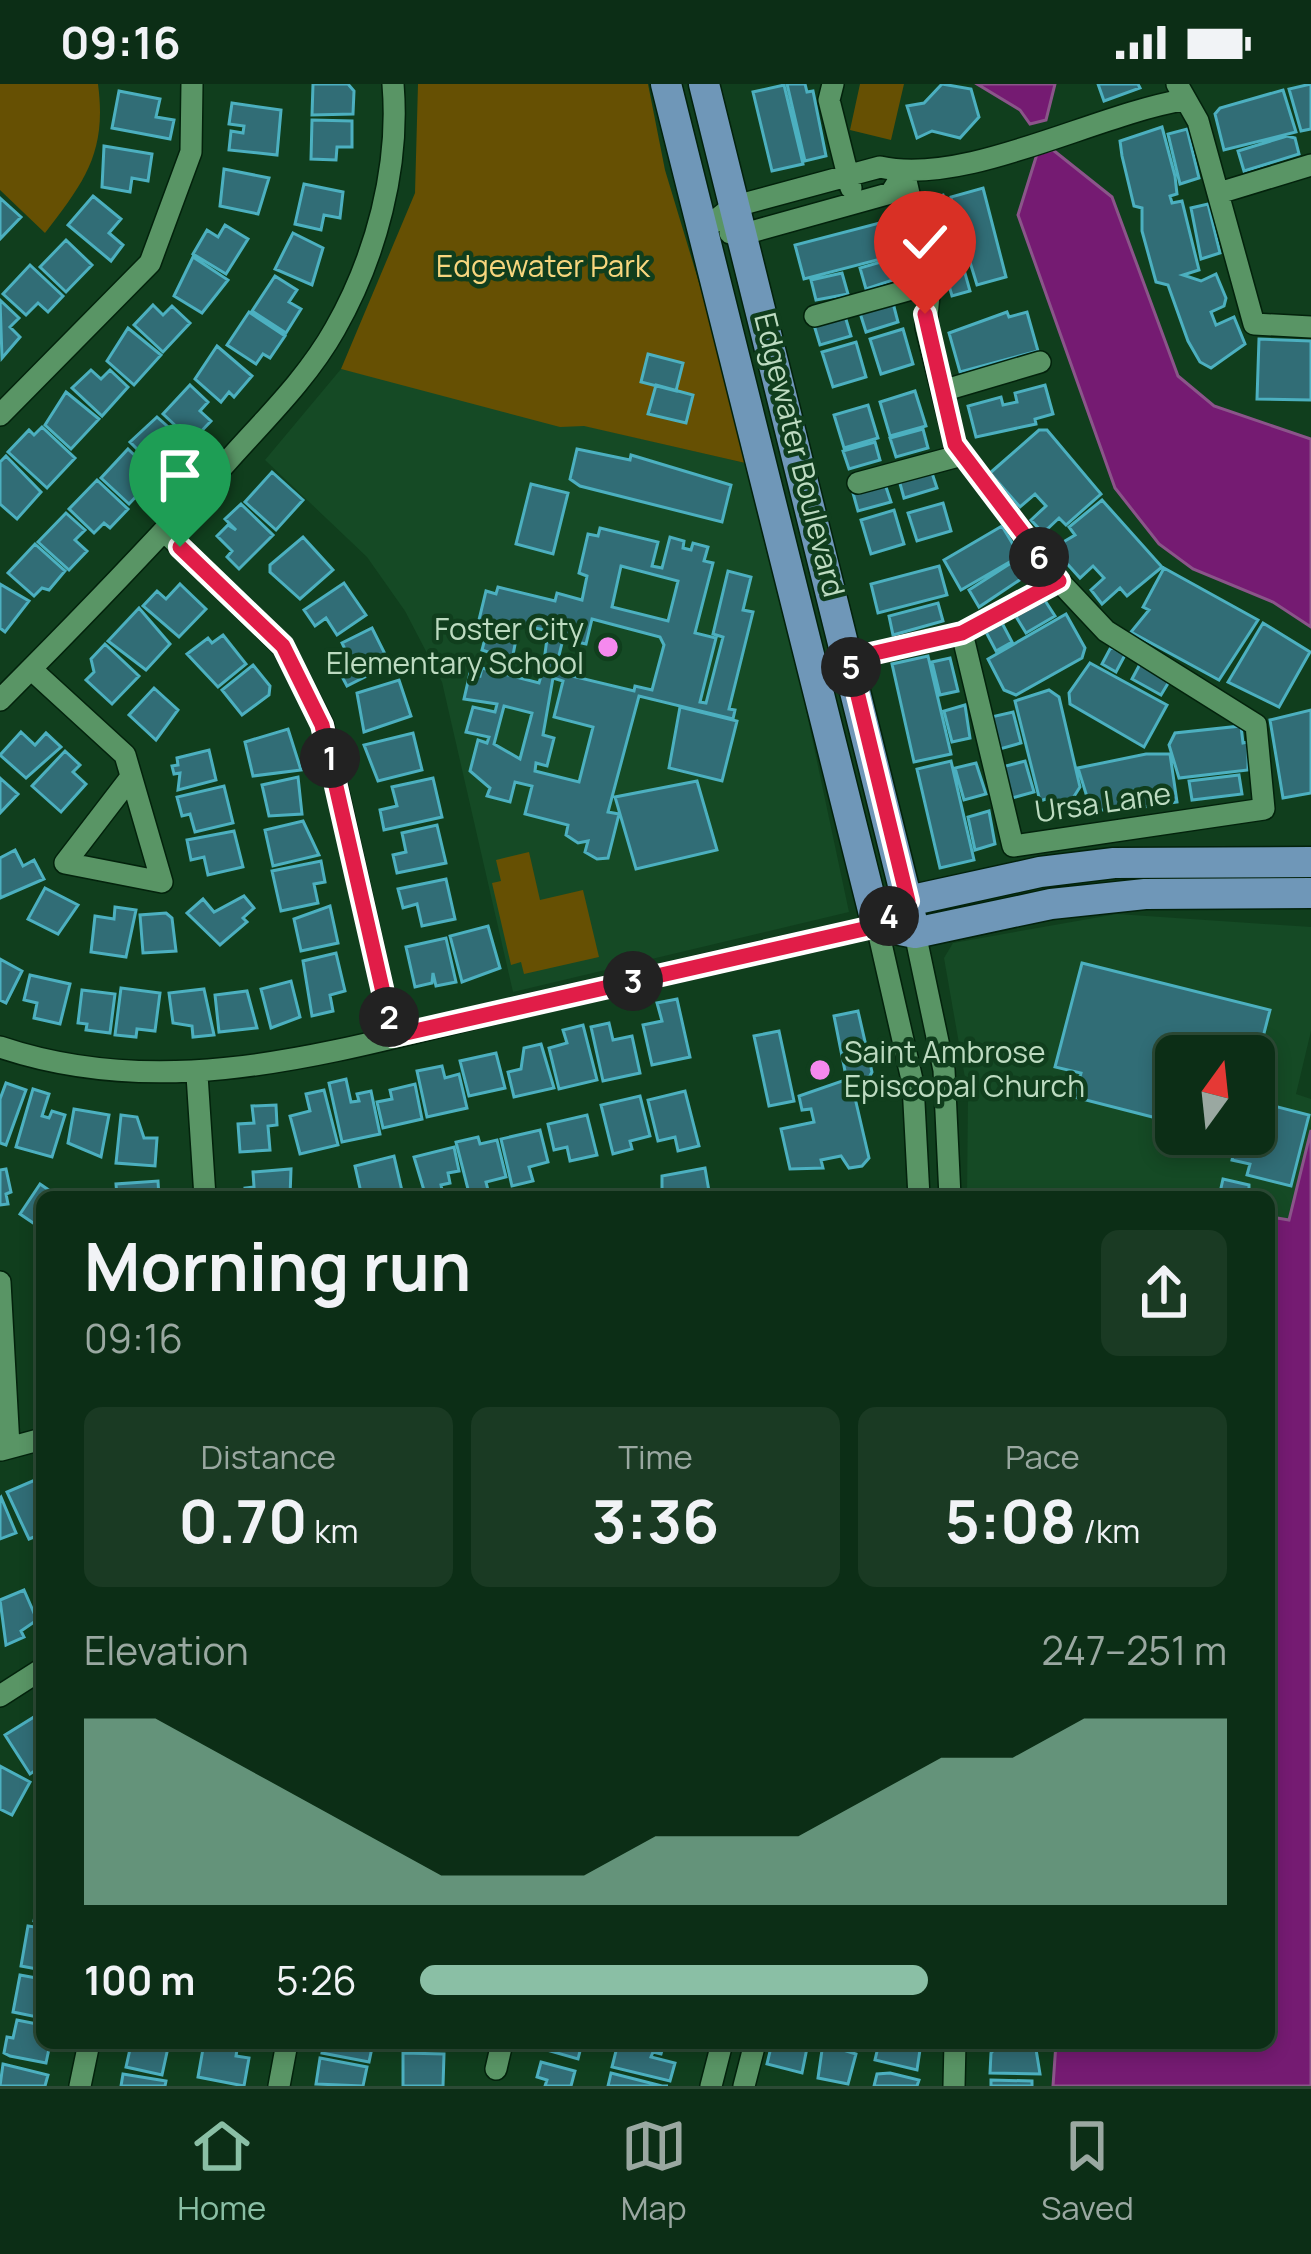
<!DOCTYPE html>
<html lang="en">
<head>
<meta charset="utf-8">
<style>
  body { margin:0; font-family:Manrope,sans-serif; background:#1a3a23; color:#f1f3f6; height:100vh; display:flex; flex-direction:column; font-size:45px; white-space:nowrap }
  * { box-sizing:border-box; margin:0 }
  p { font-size:39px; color:#9aa8a1 }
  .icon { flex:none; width:66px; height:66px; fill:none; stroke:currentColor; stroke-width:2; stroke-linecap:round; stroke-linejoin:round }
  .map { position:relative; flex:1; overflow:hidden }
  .details { position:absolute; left:36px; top:1107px; width:1239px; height:858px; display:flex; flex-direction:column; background:#0c2e16; border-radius:18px; box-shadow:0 6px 18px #0003,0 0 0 3px #2c4a35 }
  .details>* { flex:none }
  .needle { width:78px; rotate:15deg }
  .fabs { position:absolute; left:1155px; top:951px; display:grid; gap:24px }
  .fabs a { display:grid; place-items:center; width:120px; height:120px; border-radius:18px; background:#0c2e16; box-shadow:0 6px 18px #0003,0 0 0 3px #2c4a35; font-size:60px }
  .pin { position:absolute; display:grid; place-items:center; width:102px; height:102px; color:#fff; margin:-123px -51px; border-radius:50% 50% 50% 0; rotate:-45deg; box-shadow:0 0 12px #0007 }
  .pin .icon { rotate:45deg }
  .km { position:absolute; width:60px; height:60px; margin:-30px; border-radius:50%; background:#222; color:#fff; font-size:33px; line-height:60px; text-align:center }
  .round { display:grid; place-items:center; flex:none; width:126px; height:126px; border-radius:18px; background:#1a3a23 }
  .summary { display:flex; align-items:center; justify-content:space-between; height:204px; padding:0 48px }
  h1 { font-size:66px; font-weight:700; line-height:90px }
  .stats { display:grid; grid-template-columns:repeat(3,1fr); gap:18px; height:204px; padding:12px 48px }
  .stats div { display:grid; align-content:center; border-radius:18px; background:#1a3a23; text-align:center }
  .stats b { font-size:60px; font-weight:700 }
  .stats small { font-size:33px; font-weight:400 }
  .stats p { font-size:33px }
  .chart { height:336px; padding:24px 48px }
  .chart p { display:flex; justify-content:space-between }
  .chart svg { width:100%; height:216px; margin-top:12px; fill:#8abfa5; opacity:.7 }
  ul { padding:0 48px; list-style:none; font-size:39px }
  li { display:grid; grid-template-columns:192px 144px 1fr; align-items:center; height:90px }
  li i { height:30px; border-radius:15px; background:#8abfa5 }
  .status { display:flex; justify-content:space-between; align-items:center; height:84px; padding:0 60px; background:#0c2e16; direction:ltr }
  .status svg { height:33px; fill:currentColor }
  .tabs { display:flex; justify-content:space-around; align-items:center; height:168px; border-top:3px solid #2c4a35; background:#0c2e16; font-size:33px; color:#9aa8a1 }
  .tabs a { display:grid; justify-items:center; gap:6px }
  .tabs .current { color:#8abfa5 }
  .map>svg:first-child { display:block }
  .built { fill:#154a25; fill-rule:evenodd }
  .green { fill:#665003 }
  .water { fill:#751b72; stroke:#8b558a; stroke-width:3 }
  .building { fill:#316d76; stroke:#4cb0c0; stroke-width:3; fill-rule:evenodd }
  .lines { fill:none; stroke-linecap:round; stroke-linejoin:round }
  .minor-casing { stroke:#03220c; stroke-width:24 }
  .major-casing { stroke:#03220c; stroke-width:33 }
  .minor { stroke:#599565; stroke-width:21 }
  .major { stroke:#6f97b8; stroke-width:30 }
  .route-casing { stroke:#fff; stroke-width:24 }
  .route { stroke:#e11d48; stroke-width:15 }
  .poi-dot { fill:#f589ee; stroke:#103e1d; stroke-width:4.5 }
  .labels { text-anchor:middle; stroke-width:9; stroke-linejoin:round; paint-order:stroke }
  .park-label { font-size:30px; fill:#f7d67e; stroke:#103e1d }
  .street-label { font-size:30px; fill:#bddbc1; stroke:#103e1d }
  .poi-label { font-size:30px; fill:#bddbc1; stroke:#103e1d; text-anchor:end }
</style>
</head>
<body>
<div class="status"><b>09:16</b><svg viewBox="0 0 49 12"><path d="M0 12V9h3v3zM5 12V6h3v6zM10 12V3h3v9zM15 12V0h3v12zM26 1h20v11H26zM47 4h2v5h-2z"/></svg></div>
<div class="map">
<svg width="1311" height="2002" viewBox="0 0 1311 2002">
  <rect width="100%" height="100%" fill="#103e1d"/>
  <!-- built -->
  <path class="built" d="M341,285L754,381L849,828L513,908L442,598L405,527L367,473L265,376Z
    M1117,830L1311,843V947L1296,1010L1311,1015V1046L1288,1137L1277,1134L1269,1164V1113H967L968,1011L944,874L953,859ZM1176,972H1254V1050H1176Z"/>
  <!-- green -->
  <path class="green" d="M0,0H98C107,68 85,97 45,149L0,106Z
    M418,0H648L665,86L754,381L584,342L560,343L341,285L415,109Z
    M860,0H904L891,56L850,46Z
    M529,768L540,816L583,806L599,873L524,890L521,878L511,881L492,799L501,797L496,776Z"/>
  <!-- water -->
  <path class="water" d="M977,0H1055L1046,36L1030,40L1020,26Z
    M1053,66L1112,113L1178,292L1214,322L1311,355V543L1273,518L1193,485L1159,460L1115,404L1018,131L1037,70Z
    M1311,1046V2002H1053L1056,1959H1269V1165L1277,1134L1289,1136Z"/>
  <!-- building -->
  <path class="building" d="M313,0H348L354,7L353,30L312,31Z
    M787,0H805L807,8L813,7L826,72L805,77Z
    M942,0L971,5L979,33L960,54L932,47L917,54L907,22L924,19Z
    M1098,0H1138L1140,4L1104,17Z
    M1311,0V45L1301,47L1289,5Z
    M784,1L803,80L772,87L753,8Z
    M1283,6L1296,48L1224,66L1215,30L1220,24Z
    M119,7L160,15L156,33L174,36L170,55L112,44Z
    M232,19L281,26L277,71L229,66L231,47L243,49L244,42L229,40Z
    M312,36L352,37V63H337L336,76L311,75Z
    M1162,43L1175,92L1177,110L1170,112L1172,119L1182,117L1199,186L1183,191L1201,197L1216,190L1226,214L1224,222L1211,228L1216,241L1234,233L1245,260L1211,284L1200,278L1188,257L1168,201L1156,198L1142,147V124L1134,122L1122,72L1120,57Z
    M1187,45L1199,94L1180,100L1168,50Z
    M1287,52L1295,54L1299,70L1244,87L1238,67Z
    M104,62L152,70L148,97L132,94L130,108L102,103Z
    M224,85L269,94L258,130L220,122Z
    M304,100L343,108L340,134L324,131L321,146L295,140Z
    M983,104L1006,193L977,201L969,175L963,176L951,113Z
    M943,111L970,207L952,212L925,116Z
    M93,112L121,135L109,149L123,161L111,177L68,141Z
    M0,114L21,133L0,155Z
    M1208,120L1220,169L1201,175L1191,124Z
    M891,136L900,170L804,195L795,161Z
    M225,141L248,155L226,190L193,170L207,146L218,153Z
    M293,149L323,164L312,201L275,185Z
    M66,156L92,181L66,208L40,183Z
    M193,173L228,196L202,229L174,212Z
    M891,175L896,195L866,205L860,184Z
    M30,181L63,212L48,228L38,219L26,231L3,210Z
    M842,189L848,210L816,216L811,196Z
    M275,192L297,206L289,218L301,225L286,249L252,227Z
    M0,216L19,234L10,243L20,253L2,274Z
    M893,219L898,238L866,248L860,229Z
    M153,221L163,231L172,222L190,239L163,268L134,241Z
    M249,228L285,252L270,274L263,270L256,280L227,261Z
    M1007,228L1009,233L1027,228L1038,267L960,288L949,249Z
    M845,232L851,252L820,261L814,241Z
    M128,244L161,271L134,301L107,277Z
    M903,245L913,280L881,290L870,255Z
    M1259,255L1311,257V316L1257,315Z
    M856,258L866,293L833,303L822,268Z
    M217,262L252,292L234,313L229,308L221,318L195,295Z
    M648,270L683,279L676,307L641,298Z
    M91,286L101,295L110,286L128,303L102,332L72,304Z
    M190,301L208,318L200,327L211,337L192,357L163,330Z
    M656,301L693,311L686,339L648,330Z
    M1045,301L1053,330L1035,335L1036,340L976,353L968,322L1001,313L1003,321L1017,318L1015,309Z
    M915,307L926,342L890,352L880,318Z
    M66,308L99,335L71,365L45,341Z
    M868,321L878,354L844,364L834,331Z
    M157,333L184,357L177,365L179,370L160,388L130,358Z
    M42,343L75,374L47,404L8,368L29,346L34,351Z
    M923,345L928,364L896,373L890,354Z
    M1039,346H1047L1101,410L1066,441L1059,434L1043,449L1031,436L1046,422L1035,410L1020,423L990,389Z
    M875,358L880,376L849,385L843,367Z
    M128,365L146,382L137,392L147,401L129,420L101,394Z
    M577,365L630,376L631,371L731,401L722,438L580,402L570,395Z
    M6,372L41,408L17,435L0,420V378Z
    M931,386L937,404L904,414L899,396Z
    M272,388L303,416L276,446L245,418Z
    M97,396L128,425L110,444L104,439L94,449L69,425Z
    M531,400L568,409L553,470L516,460Z
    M885,400L891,418L858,427L853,409Z
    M1102,416L1162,483L1127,512L1120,504L1102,520L1091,506L1104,494L1093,482L1080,494L1053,464L1075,451L1069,443Z
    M943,419L951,447L917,457L908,429Z
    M241,420L273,451L239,485L227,473L232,467L217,452L228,441L236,446L225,435Z
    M894,426L904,460L871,470L861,436Z
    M66,429L85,446L75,456L87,467L69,486L38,458Z
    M1002,442L1020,472L961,506L944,476Z
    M600,444L658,458L652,482L662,484L670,453L684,457L683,464L691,466L693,459L708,463L704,477L713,479L695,549L716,554L700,618L706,619L723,553L713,550L728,487L751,493L743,526L753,528L729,625L735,626L733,635L639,612L608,728L619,730L608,774L597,775L585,768L588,757L578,759L566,751L568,741L525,730L532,702L515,698L510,718L487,712L490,704L470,687L478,656L487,659L489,653L466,648L473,623L495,628L497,620L464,615L470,589L480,592L482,584L539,599L543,585L548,547L519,540L512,576L482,566L488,543L478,540L486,507L496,510L498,503L555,517L557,509L582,516L587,492L579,489L588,450L598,452ZM621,482L678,497L668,537L612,523ZM592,535L660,553L664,561L652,606L635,602L634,607L555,588L563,555L586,560ZM553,594L563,597L554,633L593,643L579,698L535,687L536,679L547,682L554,654L543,651ZM504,622L532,629L520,675L494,660Z
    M303,453L333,486L300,515L270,488V481Z
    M35,460L65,487L49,506L42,504L34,512L8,489Z
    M1011,479L1021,495L979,523L969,506Z
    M939,482L947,511L878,529L871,500Z
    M1164,484L1258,536L1219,596L1131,548L1149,526L1143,523Z
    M344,499L366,531L337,551L326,534L315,542L304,526Z
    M0,500L29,517L5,548L0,544Z
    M180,500L206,525L179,553L143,522L157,507L166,515Z
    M1044,515L1055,532L1026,549L1015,531Z
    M938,519L943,537L893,551L889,532Z
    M139,524L170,560L146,586L108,557Z
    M1066,530L1085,564L1082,574L1016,611L1004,606L988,575Z
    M1002,539L1012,558L996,567L986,548Z
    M1263,539L1310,568L1279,623L1228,598Z
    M372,544L390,580L347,602L338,585L351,578L342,559Z
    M223,551L246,580L218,603L187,570L208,554L212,559Z
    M105,560L139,592L112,620L86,596L94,588L91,575Z
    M1111,563L1125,571L1116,588L1102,580Z
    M928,572L951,670L914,678L892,580Z
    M950,574L958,607L940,611L932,578Z
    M1090,579L1167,621L1144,663L1070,620L1069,609Z
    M1140,580L1170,596L1161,611L1132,595Z
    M253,581L270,602L269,611L242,631L222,606Z
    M399,596L411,632L364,648L357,609Z
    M154,604L178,626L156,656L129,631Z
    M1049,606L1059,613L1080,703L1073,714L1053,719L1052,713L1040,717L1015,617Z
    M965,621L970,654L952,658L944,627Z
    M680,623L737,637L722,697L669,684Z
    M1311,626V709L1283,714L1270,636Z
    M1013,628L1021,659L1000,665L991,633Z
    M1241,642L1243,659L1248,658V686L1179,694L1169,661L1175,649Z
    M288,645L301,686L253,692L245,658Z
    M21,648L35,661L46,649L61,663L26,694L0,671Z
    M413,649L422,686L378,697L364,661Z
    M209,666L216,696L178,706L180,689L174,690L172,682L178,681L177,674Z
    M65,667L80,681L73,688L86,700L61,728L32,702Z
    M1146,670H1170L1177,718L1143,723L1136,706L1123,708L1125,726H1091L1078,684Z
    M951,677L974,776L940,784L917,685Z
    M1025,677L1034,708L1012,714L1002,683Z
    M976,679L986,710L964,716L955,684Z
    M1239,691L1242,710L1192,716L1189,697Z
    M298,693L302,730L269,732L262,701Z
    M0,694L18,710L0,729Z
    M433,694L442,733L384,746L380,726L397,722L392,703Z
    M697,697L717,766L636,785L615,713Z
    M224,702L233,739L195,748L190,730L182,732L177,713Z
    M989,727L995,760L975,766L968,733Z
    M303,737L319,771L273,782L265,746Z
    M437,741L446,779L397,789L393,771L406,768L402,749Z
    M234,747L243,783L208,791L204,773L191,776L187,756Z
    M15,766L23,782L34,776L44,795L0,814V774Z
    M321,777L325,798L314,800L318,819L281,827L272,787Z
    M446,795L455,835L422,842L417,820L403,824L398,805Z
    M45,804L78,821L58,850L28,835Z
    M244,812L254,824L243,834L247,838L220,861L187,829L203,815L214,828Z
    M330,822L338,859L301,867L294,835Z
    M115,823L136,826L126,873L91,868L95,832L114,835Z
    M166,829L172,834L176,867L143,869L140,831Z
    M488,842L500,884L462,898L450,852Z
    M446,854L456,898L436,902L433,889L432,899L415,903L406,863Z
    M336,869L345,907L330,911L333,927L312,932L303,877Z
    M0,875L22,887L6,919L0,916Z
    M1082,879L1270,926L1254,988V972H1176V1039L1074,1013L1081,989L1055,983Z
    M30,891L70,900L60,940L34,934L37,919L24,916Z
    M291,897L300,933L271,944L261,905Z
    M121,904L160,909L155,947L137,945L136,953L115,951Z
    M204,905L214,951L193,953L192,942L173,939L169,909Z
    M82,906L115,910L110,949L86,946L87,940L78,939Z
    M247,907L257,944L219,948L215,911Z
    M677,915L690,973L652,981L643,941L662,937L657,919Z
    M858,927L872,988L867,998L857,999L846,992L834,932Z
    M609,939L613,956L632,952L640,989L603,997L591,943Z
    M583,941L597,996L559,1005L549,964L567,959L563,946Z
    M779,947L794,1017L769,1022L754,952Z
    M541,960L554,1004L514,1013L508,988L521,985L524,964Z
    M496,969L505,1004L469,1012L460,977Z
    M442,982L445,994L459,990L467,1024L427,1033L417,987Z
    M346,995L351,1018L359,1017L357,1010L371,1007L380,1050L342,1058L329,999Z
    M842,997L852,1001L869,1074L862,1082L849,1084L841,1072L821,1076L823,1084L790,1085L781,1045L814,1038L811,1025L802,1026L799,1012Z
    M6,999L26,1006L6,1061L0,1059V1015Z
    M415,1000L422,1035L383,1044L377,1018L392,1015L390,1006Z
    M33,1005L49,1010L42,1032L49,1034L52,1027L65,1031L52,1073L16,1063Z
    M324,1006L338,1061L300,1070L290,1032L310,1027L306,1010Z
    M685,1007L699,1062L678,1067L675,1053L658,1057L648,1016Z
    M640,1012L650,1052L630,1057L632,1065L613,1070L601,1021Z
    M1254,1017L1309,1031L1291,1102L1247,1091L1250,1080L1232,1076L1238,1050H1254Z
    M276,1021L277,1041L268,1042L270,1066L240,1068L238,1040L254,1039L252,1022Z
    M74,1025L109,1031L101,1073L68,1059Z
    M121,1031L137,1033L144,1054H157L155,1082L116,1079Z
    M587,1031L597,1071L570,1077L567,1063L554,1066L548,1040Z
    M540,1046L548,1078L529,1083L533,1097L512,1102L501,1055Z
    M478,1053L480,1060L497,1056L506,1093L486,1098L489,1110L470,1113L456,1058Z
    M454,1063L459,1087L448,1089L450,1099L441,1101L443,1111L426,1113L414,1073Z
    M394,1072L402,1107L362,1113L355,1082Z
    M705,1084L710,1113H662V1092Z
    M6,1085L11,1108L6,1110L8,1120L0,1121V1086Z
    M291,1085L290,1113H246L245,1104L254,1103L253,1088Z
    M1223,1095L1249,1101V1113H1219Z
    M158,1097L159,1113H117L116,1100Z
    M40,1100L59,1113H42V1145L20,1130Z
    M35,1208H42V1236H37Z
    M35,1396L42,1402V1450L29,1455L7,1408Z
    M1,1413L16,1449L0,1455V1414Z
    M24,1506L37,1536L21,1547L24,1553L6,1561L0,1516Z
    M42,1628V1682L30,1690L5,1651Z
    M0,1682L30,1698L12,1731L0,1725Z
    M42,1798V1839L34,1837Z
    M28,1842L42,1844V1886L21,1882Z
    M20,1891L42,1895V1934L13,1928Z
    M17,1936L42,1941V1959H68L67,1963L50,1960L46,1979L10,1972L4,1969L7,1953L13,1954Z
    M113,1959H169L162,1991L126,1983L130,1965Z
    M204,1959L238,1960L236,1972L249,1974L244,2002L198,1993Z
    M324,1959H373L369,1978L322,1969Z
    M537,1959H582L578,1975L536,1963Z
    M618,1959H664L661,1970L653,1968L651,1973L675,1979L670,1997L612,1983Z
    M772,1959H808L802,1989L767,1980Z
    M823,1959L842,1960L840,1965L856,1970L848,2000L818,1994Z
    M879,1959H921L917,1986L875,1976Z
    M1000,1959H1035L1040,1990L990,1989L991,1969Z
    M403,1969L444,1970L443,2002H403Z
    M320,1974L367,1983L363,2002L316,2000Z
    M541,1978L575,1987L571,2002H545L547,1996L537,1993Z
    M3,1980L48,1991L45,2002H0Z
    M611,1989L662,2002H668H608Z
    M890,1989L919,1996L917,2002H874L877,1990Z
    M123,1990L166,1997L165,2002H121Z
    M991,1996L1032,1997V2002H991Z"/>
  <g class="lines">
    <defs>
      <path id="minor" d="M833,0L829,16L851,104
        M1177,0L1198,37L1254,240L1311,243
        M904,88L930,200L926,243L955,360L1059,497L1106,547L1256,641L1264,725L1013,762L962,549
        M1219,109L1311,81
        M706,144L732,123L880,83C966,102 1094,31 1183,16
        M730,149L740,151L891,109L904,88
        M815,232L930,200
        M942,307L1040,278
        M0,331L150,179L191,68L192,0
        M858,399L962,371
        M164,447L283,563L323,641L393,952
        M849,575L962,549L1059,497
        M31,585L125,671L162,798L65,779L131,693
        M0,616C77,539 153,460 226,379C264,336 307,295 335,245C376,173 400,83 393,0
        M915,849L944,986L950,1113
        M0,963C175,1022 347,963 520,923C639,895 758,870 877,842L913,1000L919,1113
        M197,991L205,1113
        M0,1198L9,1362
        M1,1366L42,1355
        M0,1612L42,1585
        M496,1985L502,1959
        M80,2002L89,1959
        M279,2002L287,1959
        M711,2002L722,1959
        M744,2002L755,1959
        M954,2002L955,1959"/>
      <path id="major" d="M666,0L877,842
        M704,0L915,849
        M893,829L908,817L1040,788L1114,779L1311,778
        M895,845L915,849L1051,820L1145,810L1311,809"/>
    </defs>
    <!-- minor casing -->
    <use href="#minor" class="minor-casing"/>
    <!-- major casing -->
    <use href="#major" class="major-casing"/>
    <!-- minor -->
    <use href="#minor" class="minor"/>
    <!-- major -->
    <use href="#major" class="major"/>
  </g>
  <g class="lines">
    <defs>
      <path id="route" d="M180,463L283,562L322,641L393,952L877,842L908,817L849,575L962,549L1059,497L955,360L925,230"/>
    </defs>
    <!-- route casing -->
    <use href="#route" class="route-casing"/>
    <!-- route -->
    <use href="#route" class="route"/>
  </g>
  <!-- markers -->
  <g class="poi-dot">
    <circle cx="608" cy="563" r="12"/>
    <circle cx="820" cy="986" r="12"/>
  </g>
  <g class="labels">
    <!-- park labels -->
    <g class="park-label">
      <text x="543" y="193">Edgewater Park</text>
    </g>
    <!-- street labels -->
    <g class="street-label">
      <text transform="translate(799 371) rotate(76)" y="10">Edgewater Boulevard</text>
      <text transform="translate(1103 719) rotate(-8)" y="10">Ursa Lane</text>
    </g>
    <!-- poi labels -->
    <g class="poi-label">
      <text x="584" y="556">Foster City<tspan x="584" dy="34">Elementary School</tspan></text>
      <text x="844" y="979" text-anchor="start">Saint Ambrose<tspan x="844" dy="34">Episcopal Church</tspan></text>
    </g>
  </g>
</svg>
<div class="fabs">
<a><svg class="needle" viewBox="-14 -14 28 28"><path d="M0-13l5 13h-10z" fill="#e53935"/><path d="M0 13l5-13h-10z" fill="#9aa8a1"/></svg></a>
</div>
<div class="pin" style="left:180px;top:463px;background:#1e9e55"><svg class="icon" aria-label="arrive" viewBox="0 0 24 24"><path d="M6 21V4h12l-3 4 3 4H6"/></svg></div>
<div class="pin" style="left:925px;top:230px;background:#d93025"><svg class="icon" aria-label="check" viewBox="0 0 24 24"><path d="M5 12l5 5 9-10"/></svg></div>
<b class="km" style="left:330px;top:674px">1</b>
<b class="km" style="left:389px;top:933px">2</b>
<b class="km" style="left:633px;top:897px">3</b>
<b class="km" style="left:889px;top:832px">4</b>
<b class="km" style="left:851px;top:583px">5</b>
<b class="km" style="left:1039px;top:473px">6</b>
<section class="details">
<div class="summary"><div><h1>Morning run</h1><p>09:16</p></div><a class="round"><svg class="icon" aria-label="share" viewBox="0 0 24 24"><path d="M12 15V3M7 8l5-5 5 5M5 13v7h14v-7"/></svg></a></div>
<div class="stats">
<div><p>Distance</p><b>0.70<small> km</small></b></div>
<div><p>Time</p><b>3:36</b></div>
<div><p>Pace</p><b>5:08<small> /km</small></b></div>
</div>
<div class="chart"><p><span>Elevation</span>247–251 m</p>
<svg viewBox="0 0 160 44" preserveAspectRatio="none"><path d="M0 44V6L10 6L20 14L30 22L40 30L50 38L60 38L70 38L80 30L90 30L100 30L110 22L120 14L130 14L140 6L150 6L160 6V44z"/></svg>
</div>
<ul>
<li><b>100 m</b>5:26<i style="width:63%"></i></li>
</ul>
</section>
</div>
<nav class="tabs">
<a class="current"><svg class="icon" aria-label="home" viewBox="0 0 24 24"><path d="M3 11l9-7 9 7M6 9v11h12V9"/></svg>Home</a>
<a><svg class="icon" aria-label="map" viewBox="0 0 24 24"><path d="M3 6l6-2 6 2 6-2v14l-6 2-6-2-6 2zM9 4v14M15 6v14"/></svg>Map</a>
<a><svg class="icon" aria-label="saved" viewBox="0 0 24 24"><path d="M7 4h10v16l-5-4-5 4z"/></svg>Saved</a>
</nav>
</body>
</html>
